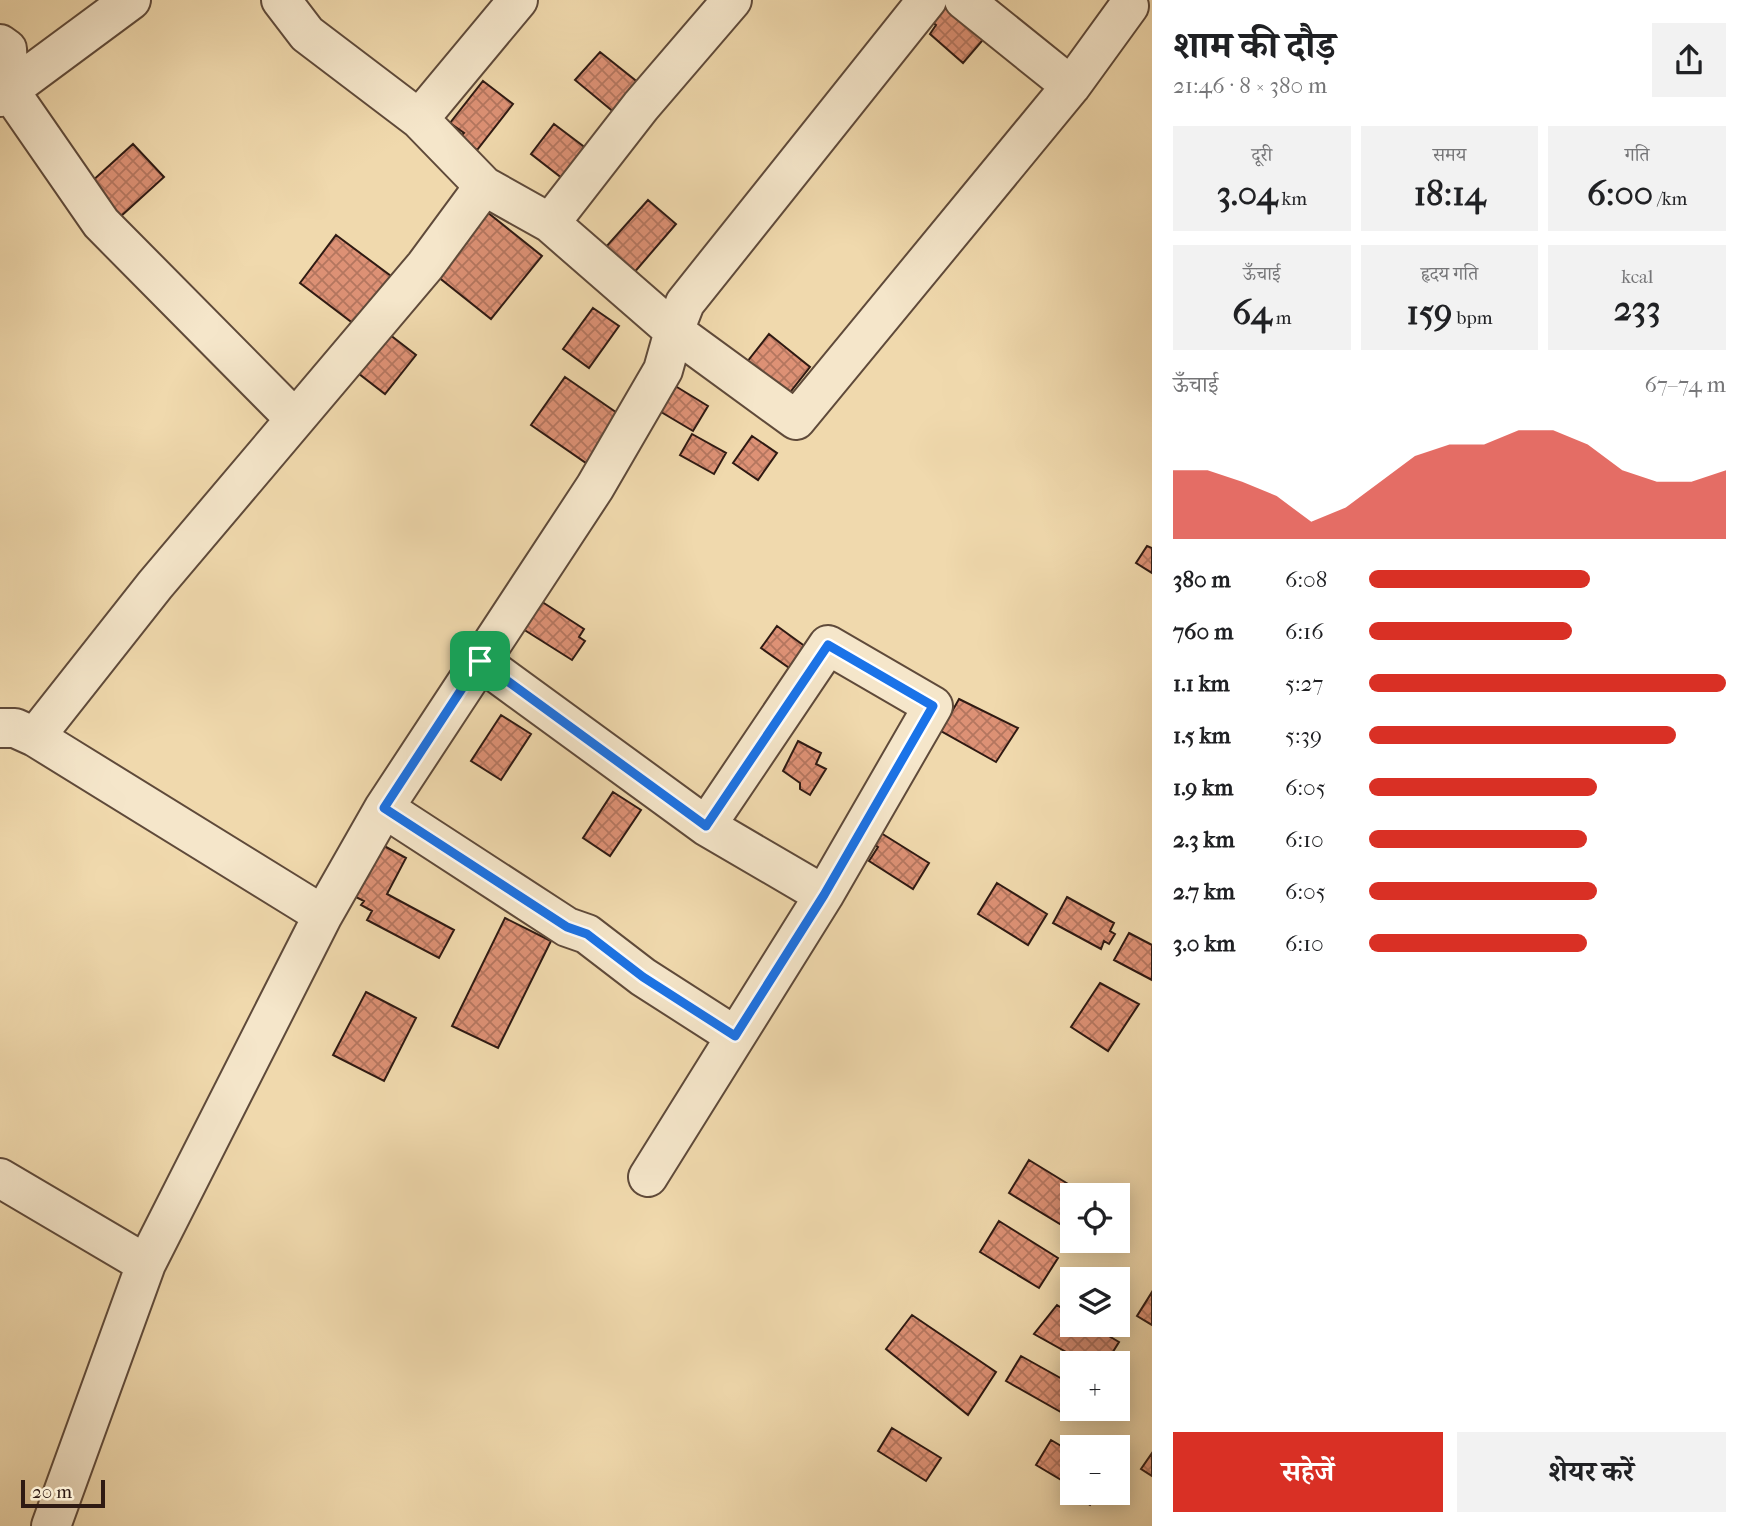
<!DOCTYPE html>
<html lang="hi">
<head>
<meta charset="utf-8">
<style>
  body { margin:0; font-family:"IM FELL French Canon","Noto Serif Devanagari",serif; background:#f2f2f2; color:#202124; height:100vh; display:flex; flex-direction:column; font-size:26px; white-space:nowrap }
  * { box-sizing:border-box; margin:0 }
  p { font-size:23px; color:#757577 }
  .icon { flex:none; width:38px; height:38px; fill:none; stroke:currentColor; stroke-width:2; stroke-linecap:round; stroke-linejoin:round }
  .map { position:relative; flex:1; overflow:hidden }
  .sheet { display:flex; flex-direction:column; background:#fff; width:595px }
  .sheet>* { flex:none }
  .controls { position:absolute; left:1060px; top:1183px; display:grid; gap:14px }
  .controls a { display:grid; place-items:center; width:70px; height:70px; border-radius:0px; background:#fff; box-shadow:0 4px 18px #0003; font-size:35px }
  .scale { position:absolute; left:21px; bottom:18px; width:84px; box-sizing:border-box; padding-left:7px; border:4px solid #2f1a13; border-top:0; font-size:19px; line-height:24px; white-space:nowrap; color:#2f1a13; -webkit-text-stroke:5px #f5e6ca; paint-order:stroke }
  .pin { position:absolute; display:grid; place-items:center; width:60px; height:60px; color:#fff; margin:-30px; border-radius:14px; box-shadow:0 4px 10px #0006 }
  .round { display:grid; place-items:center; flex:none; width:74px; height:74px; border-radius:0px; background:#f2f2f2 }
  .head { display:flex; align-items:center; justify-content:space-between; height:119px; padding:0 21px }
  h1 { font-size:38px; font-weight:700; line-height:52px }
  .metrics { display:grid; grid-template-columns:repeat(3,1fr); gap:10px; height:119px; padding:7px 21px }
  .metrics div { display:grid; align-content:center; border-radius:0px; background:#f2f2f2; text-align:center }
  .metrics b { font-size:35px; font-weight:700 }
  .metrics small { font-size:19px; font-weight:400 }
  .metrics p { font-size:19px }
  .chart { height:196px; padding:14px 21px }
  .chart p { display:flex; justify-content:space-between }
  .chart svg { width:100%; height:126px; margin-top:7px; fill:#d93025; opacity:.7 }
  .action { display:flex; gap:14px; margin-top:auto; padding:14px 21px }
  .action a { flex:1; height:80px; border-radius:0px; background:#d93025; color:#fff; font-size:28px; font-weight:700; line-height:80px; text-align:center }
  .action a+a { background:#f2f2f2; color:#202124 }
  ul { padding:0 21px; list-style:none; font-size:23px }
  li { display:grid; grid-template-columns:112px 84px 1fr; align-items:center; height:52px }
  li i { height:18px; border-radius:9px; background:#d93025 }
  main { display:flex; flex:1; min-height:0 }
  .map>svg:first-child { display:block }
  .building { fill:url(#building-cross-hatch); stroke:#2f1a13; stroke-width:2 }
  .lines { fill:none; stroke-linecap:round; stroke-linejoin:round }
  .minor-casing { stroke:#5f4a3a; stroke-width:42 }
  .minor { stroke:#f5e6ca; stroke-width:38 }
  .route-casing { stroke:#fff; stroke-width:14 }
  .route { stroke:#1a73e8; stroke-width:9 }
</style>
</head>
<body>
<main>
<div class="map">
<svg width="1152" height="1526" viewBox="0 0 1152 1526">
  <defs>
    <pattern id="building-cross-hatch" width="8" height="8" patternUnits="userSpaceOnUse" patternTransform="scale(1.75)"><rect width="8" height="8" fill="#dd9175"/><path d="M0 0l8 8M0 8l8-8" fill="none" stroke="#b4765f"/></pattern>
  </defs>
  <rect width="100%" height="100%" fill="#f0d9ad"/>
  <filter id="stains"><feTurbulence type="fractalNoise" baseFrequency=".00286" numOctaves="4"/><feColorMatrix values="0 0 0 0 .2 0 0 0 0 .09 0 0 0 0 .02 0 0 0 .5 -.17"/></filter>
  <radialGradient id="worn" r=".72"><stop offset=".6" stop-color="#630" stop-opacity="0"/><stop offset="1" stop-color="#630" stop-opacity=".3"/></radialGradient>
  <!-- building -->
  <path class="building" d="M947,5L988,34L963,63L930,34L936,25L932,22Z
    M600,52L645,88L621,118L575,80Z
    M483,81L513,104L477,150L460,137L464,133L450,123Z
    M554,124L591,152L567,182L531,154Z
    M133,144L164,177L120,217L90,183Z
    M648,200L676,224L626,282L597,257Z
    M487,212L542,256L491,319L437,276Z
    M336,235L395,279L358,327L300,283Z
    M593,308L619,326L589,368L563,349Z
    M385,331L416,355L385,394L354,370Z
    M769,334L810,367L784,400L743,367Z
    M565,377L620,415L586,463L531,425Z
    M672,384L708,406L693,431L656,409Z
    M692,434L726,453L714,474L680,455Z
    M752,436L777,453L758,480L733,463Z
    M1147,546L1152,548V573L1136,563Z
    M533,596L584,629L579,637L585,641L572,660L515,624Z
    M777,626L810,650L795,672L761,648Z
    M959,699L1018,728L996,762L941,731Z
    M501,715L531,734L501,780L471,761Z
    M798,741L821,753L816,764L826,769L810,795L800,789V783L783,771Z
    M613,792L641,810L610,856L583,838Z
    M873,828L929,863L913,889L869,861L878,847L866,839Z
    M377,842L406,858L387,894L454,930L439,958L367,920L372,911L361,905L364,901L350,894Z
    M997,883L1047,914L1028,945L978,914Z
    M1067,897L1114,923L1110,931L1115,934L1109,944L1104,941L1101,949L1053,923Z
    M505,918L551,941L498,1048L452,1026Z
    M1129,933L1152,945V980L1114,960Z
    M1100,983L1139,1004L1108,1051L1071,1027Z
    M366,992L416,1018L384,1081L333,1055Z
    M1029,1160L1086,1195H1073V1232L1009,1193Z
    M999,1221L1058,1258L1039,1288L980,1252Z
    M1152,1292V1325L1137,1316Z
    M1057,1305L1073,1315V1325H1090L1119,1342L1106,1363H1086L1034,1334Z
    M912,1315L996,1372L968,1415L886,1349Z
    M1021,1356L1073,1385V1403L1066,1415L1006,1381Z
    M892,1428L941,1458L926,1481L878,1451Z
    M1051,1440L1073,1453V1487L1036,1465Z
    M1152,1453V1476L1141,1469Z
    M1073,1490V1493H1098L1090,1505L1071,1493Z"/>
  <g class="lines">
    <defs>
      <path id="minor" d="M281,0L307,34L419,119L484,186L550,223L674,331L796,420L1071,86L1129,6
        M964,0L1071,86
        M0,44L7,49L9,90L101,223L294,418
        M0,97L131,0
        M419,119L518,0
        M550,223L641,106L732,0
        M480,661L706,826L824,895
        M0,728H15L35,737L323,915
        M35,737L155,585L425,266L484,186
        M384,808L567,927L587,934L643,977L735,1036
        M648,1177L824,895L933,706L828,645L706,826
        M0,1178L146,1264
        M51,1526L146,1264L323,915L384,808L595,487L663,370L674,331L685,303L927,0"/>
    </defs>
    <!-- minor casing -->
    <use href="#minor" class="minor-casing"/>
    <!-- minor -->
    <use href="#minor" class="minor"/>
  </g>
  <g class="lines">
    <defs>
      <path id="route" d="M828,645L933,706L824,895L735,1036L643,977L587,934L567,927L384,808L480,661L706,826Z"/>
    </defs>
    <!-- route casing -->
    <use href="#route" class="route-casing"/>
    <!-- route -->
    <use href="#route" class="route"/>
  </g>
  <rect width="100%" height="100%" filter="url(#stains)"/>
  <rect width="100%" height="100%" fill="url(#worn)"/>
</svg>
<div class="controls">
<a><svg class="icon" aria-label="locate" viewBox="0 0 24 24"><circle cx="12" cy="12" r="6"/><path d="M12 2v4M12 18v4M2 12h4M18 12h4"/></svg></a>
<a><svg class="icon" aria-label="layers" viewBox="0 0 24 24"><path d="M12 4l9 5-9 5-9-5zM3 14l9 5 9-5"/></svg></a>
<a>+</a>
<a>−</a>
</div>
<div class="scale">20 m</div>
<div class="pin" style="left:480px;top:661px;background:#1e9e55"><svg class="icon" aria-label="arrive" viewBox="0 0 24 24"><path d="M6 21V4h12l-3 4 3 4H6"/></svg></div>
</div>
<section class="sheet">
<div class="head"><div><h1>शाम की दौड़</h1><p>21:46 · 8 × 380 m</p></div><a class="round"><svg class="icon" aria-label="share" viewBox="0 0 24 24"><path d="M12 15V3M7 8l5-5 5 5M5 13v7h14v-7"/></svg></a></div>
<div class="metrics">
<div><p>दूरी</p><b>3.04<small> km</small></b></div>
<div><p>समय</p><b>18:14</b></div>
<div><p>गति</p><b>6:00<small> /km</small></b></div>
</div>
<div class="metrics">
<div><p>ऊँचाई</p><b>64<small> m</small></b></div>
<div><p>हृदय गति</p><b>159<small> bpm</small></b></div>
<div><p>kcal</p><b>233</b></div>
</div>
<div class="chart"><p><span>ऊँचाई</span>67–74 m</p>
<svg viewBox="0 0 160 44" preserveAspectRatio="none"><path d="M0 44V20L10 20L20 24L30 29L40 38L50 33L60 24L70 15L80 11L90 11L100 6L110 6L120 11L130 20L140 24L150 24L160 20V44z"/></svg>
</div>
<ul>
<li><b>380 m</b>6:08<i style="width:62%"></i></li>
<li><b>760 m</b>6:16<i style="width:57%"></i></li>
<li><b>1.1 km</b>5:27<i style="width:100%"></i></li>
<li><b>1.5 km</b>5:39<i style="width:86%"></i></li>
<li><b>1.9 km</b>6:05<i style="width:64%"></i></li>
<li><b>2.3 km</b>6:10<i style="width:61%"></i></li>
<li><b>2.7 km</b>6:05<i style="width:64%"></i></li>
<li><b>3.0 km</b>6:10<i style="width:61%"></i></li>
</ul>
<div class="action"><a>सहेजें</a><a>शेयर करें</a></div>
</section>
</main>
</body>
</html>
